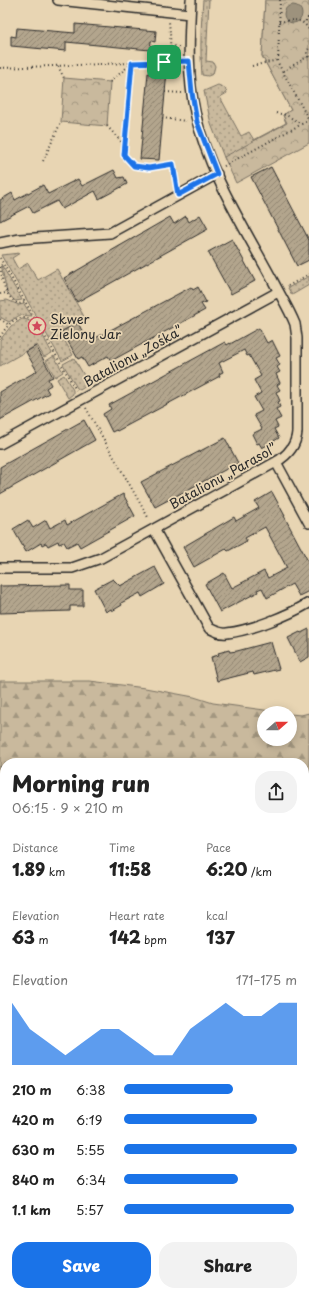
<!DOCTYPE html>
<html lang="en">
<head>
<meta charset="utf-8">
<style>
  body { margin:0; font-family:"Playpen Sans",sans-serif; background:#f2f2f2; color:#222; height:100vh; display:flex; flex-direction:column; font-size:15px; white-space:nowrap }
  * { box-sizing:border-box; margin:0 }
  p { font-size:13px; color:#767676 }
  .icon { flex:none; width:22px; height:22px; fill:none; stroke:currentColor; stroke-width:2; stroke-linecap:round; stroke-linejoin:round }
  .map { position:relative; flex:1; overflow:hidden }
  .details { position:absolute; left:0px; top:758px; width:309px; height:538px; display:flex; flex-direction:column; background:#fff; border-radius:16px 16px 0 0; box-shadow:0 2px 10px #0003 }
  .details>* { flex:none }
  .needle { width:26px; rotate:69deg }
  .tools { position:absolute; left:257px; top:706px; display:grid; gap:8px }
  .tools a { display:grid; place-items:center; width:40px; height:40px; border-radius:50%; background:#fff; box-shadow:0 2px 10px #0003; font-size:20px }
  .pin { position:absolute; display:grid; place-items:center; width:34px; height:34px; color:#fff; margin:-17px; border-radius:8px; box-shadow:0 2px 6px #0006 }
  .round { display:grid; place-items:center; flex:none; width:42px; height:42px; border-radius:16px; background:#f2f2f2 }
  .overview { display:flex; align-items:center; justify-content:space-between; height:68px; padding:0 12px }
  h1 { font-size:22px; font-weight:800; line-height:30px }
  .stats { display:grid; grid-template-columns:repeat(3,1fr); gap:6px; height:68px; padding:4px 12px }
  .stats div { display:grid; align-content:center }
  .stats b { font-size:17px; font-weight:800 }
  .stats small { font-size:11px; font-weight:400 }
  .stats p { font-size:11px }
  .chart { height:112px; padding:8px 12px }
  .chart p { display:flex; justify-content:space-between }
  .chart svg { width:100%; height:72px; margin-top:4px; fill:#1a73e8; opacity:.7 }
  .primary-button { display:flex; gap:8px; margin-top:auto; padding:8px 12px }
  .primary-button a { flex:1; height:46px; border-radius:16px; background:#1a73e8; color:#fff; font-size:16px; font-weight:800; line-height:46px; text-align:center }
  .primary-button a+a { background:#f2f2f2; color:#222 }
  ul { padding:0 12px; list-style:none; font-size:13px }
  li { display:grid; grid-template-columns:64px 48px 1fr; align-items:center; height:30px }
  li i { height:10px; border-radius:5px; background:#1a73e8 }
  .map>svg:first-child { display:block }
  .grass { fill:url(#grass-dots); stroke:#7a7264 }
  .forest { fill:url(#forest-firs); stroke:#7a7264 }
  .park { fill:url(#park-crowns); stroke:#7a7264 }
  .water { fill:#9d927d; stroke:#6f695c }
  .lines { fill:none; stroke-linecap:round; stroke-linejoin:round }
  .stream { stroke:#6f695c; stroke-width:3.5 }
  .building { fill:url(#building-hatch); stroke:#2b2b2b }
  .street-casing { stroke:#2b2b2b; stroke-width:12 }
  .path { stroke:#2b2b2b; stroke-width:2; stroke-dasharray:1 3; stroke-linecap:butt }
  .street { stroke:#e8d5b3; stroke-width:9 }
  .route-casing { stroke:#fff; stroke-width:8 }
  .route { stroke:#1a73e8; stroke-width:5 }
  .labels { text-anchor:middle; stroke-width:3.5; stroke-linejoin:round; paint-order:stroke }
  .poi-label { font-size:13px; fill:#2b2b2b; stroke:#e8d5b3; text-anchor:start }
  .street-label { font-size:13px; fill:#2b2b2b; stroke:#e8d5b3 }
</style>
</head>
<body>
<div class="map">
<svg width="309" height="1296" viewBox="0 0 309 1296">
  <defs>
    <pattern id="grass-dots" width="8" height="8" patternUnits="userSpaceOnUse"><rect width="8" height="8" fill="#c9b99d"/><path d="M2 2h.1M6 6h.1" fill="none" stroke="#a39780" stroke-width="1.8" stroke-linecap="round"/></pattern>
    <pattern id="forest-firs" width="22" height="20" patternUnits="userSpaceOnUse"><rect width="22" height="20" fill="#c9b99d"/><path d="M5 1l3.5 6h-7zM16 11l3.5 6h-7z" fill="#a39780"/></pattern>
    <pattern id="park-crowns" width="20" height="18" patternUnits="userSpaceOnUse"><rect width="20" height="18" fill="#c9b99d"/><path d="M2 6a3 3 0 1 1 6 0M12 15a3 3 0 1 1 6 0" fill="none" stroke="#a39780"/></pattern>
    <pattern id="building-hatch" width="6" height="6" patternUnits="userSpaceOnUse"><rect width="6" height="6" fill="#b3a58d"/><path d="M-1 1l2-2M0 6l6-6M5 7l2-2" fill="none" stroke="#928773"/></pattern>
  </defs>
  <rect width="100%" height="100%" fill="#e8d5b3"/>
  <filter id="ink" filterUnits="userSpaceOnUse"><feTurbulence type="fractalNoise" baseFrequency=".025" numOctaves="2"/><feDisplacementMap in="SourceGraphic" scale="8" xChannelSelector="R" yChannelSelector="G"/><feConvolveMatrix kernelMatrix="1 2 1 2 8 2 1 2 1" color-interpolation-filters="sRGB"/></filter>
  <g filter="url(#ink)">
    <!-- grass -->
    <path class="grass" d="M203,0H209L206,61L213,62L215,66L213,74L208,76L202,75C200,50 201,25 203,0Z
      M265,0L306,118L225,160L211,124L204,91L218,85L225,88L227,93L220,97L241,136L249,132L254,140L286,123L283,115L291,110L262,56Z
      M20,253L12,258L18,269L28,263L38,280L57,269L86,320L60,333L73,355L62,361L1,255Z
      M1,264L22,300L15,301L7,292Z
      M309,276V285L292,295L288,288Z
      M7,300L19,305L24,304L32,316L20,315L9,322L0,317V301Z
      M22,319C39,320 44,340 52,353L44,357L37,345L0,366V340L11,326Z
      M54,356L63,372L55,377L46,361Z
      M74,358L89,384L80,390L77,388L63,364Z
      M64,375L73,390V394L68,398L57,379Z
      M0,1024H5V1101L0,1100Z
      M309,1238V1296H304V1239Z
      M0,1275H5V1291H53V1296H0Z"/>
    <!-- forest -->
    <path class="forest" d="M0,681H90L145,688L194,697L213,703L286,713H264V739H290V714L301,715L309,713V973H304V763H5V935H0Z"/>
    <!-- park -->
    <path class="park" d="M265,0H309V143L236,183L224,157L287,123L283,115L291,110L262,56Z
      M64,78L110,82L107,126L61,122Z"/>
    <!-- water -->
    <path class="water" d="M284 14a9 9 0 1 1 18 0a9 9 0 1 1-18 0Z"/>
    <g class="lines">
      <!-- stream -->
      <path class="stream" d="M0,768H5
        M304,770L309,771"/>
    </g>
    <!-- building -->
    <path class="building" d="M75,24L156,31L155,42L151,41L150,50L66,42V51L11,46V36L16,37L17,28L75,33Z
      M156,70L167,71L159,160L140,159L148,73L156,74Z
      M271,167L309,240V260L297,266L251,177Z
      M114,170L118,178L124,177L127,184L99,199L95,191L62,209L57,201L33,213L29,206L0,221V200L12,193L15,200L43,185L48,194L78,179L82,186Z
      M200,215L208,229L77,302L64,278L170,217L174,224L186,216L189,222Z
      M232,239L255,281L231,294L208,252Z
      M191,287L193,290L198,287L206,302L201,304L205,310L111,361L108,356L88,367L82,357L78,359L62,331L78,323L88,342Z
      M259,328L267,343L272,340L280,356L276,358L280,365L277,367L280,372L276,374L280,383L277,385L280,390L276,392L280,401L278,402L280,407L276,409L281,418L275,421L278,427L274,429L279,438L262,448L259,443L257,444L252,434L262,429L254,415L262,411L254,397L261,393L254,380L261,376L249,355L247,356L244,350L219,363L223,372L219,374L220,376L117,431L116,430L112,432L103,414L111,409L109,405L225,342L227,345L230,343V344Z
      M36,346L53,377L48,379L51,385L46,388L49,393L0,420V392L37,371L26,352Z
      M84,420L95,440L0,494V467Z
      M225,438L238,463L155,507L141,482Z
      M272,492L285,516H284L309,563V591L299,596L292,584L267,598L262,588L257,590L258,592L220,612L205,584L224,573L232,588L264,571L268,578L287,568L265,527L245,538L247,541L228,551L226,549L194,567L183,547L234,517L236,521L259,508L255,502Z
      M123,494L135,516L80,547L77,542L67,547L64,542L59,544L58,541L48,546L46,543L42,545L41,543L26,552L13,529L28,520L33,528L46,520L50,528L65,520L67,525Z
      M155,567L164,584L142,597L140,593L121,603L122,605L112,611L111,609L106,612L94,589L113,579L120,586Z
      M70,585V590H83V606H70V611L0,613V586Z
      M309,629V657L300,662L288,638L300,632L301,633Z
      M271,642L279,669L254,675L253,672L217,681L211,657L219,655L218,653L229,650L230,652L237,651Z"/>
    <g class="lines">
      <defs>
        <path id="street" d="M58,0L190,14
          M0,243L20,239L110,233L217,174
          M0,444L278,292
          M276,462L309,523
          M154,529L209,628C215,631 220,634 227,633C252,630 287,616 309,603
          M0,568H72L101,558L276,462C288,455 296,446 297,432V338L295,324C289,309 280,295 273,281C244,227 208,172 195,112C187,75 189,38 191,0
          M0,1181L5,1183
          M304,1229L309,1228
          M62,1291V1296
          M240,1291V1296"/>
      </defs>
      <!-- street casing -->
      <use href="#street" class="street-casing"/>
      <!-- path -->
      <path class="path" d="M280,0L278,63L309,120
        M306,21V18H309
        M279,22C292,20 302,17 309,30
        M170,46L179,47
        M309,57L307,53L309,47
        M164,62C173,51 170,35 169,21
        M58,66L64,78
        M252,66L278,60
        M0,68L180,61
        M283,71L309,56
        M110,82L132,63L124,155L134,166L149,168L173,164L177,185
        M165,92L182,93
        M276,113L286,115L302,124
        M162,118L186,121
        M107,126L125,146
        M43,161L61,122
        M224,166L309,120
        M0,258L76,390
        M0,267C3,281 4,297 19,304L25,302
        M288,286L309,274
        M0,294L6,293
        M0,319L9,325
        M0,337C10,321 18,312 37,322
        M86,408L149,519
        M304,1146L309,1145"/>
      <!-- street -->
      <use href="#street" class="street"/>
    </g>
  </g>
  <g class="lines" filter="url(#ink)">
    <defs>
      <path id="route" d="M189,61L192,93L197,122L217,174L178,195L173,164L149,168L134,166L124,155L132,63Z"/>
    </defs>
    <!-- route casing -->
    <use href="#route" class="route-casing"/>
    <!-- route -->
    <use href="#route" class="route"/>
  </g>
  <!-- icons -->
  <defs>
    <symbol id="sight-ring" viewBox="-11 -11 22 22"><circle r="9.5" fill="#e8d5b3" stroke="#d1495b" stroke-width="1.5"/><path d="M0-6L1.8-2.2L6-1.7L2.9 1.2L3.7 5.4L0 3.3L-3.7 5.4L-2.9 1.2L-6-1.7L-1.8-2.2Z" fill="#d1495b"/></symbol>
  </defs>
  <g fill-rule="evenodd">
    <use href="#sight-ring" x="27" y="316" width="20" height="20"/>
  </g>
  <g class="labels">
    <!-- poi labels -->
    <g class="poi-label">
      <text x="50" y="324">Skwer<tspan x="50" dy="15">Zielony Jar</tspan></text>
    </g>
    <!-- street labels -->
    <g class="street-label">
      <text transform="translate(133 356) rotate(-29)" y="5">Batalionu „Zośka”</text>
      <text transform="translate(223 476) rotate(-29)" y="5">Batalionu „Parasol”</text>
    </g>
  </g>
</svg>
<div class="tools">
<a><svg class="needle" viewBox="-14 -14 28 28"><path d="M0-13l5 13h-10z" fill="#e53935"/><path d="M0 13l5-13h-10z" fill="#767676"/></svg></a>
</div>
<div class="pin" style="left:164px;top:62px;background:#1e9e55"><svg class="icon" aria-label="arrive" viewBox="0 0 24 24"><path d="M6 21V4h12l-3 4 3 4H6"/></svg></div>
<section class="details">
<div class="overview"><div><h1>Morning run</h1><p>06:15 · 9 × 210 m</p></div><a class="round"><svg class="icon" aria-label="share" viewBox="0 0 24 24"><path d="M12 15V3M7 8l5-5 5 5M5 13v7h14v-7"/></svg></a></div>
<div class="stats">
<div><p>Distance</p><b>1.89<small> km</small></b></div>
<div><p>Time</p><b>11:58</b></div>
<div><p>Pace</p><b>6:20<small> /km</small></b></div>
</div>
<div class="stats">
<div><p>Elevation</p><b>63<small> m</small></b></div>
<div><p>Heart rate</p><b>142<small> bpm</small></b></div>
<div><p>kcal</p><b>137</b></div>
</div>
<div class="chart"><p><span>Elevation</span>171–175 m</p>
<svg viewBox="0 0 160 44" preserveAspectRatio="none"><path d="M0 44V6L10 22L20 30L30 38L40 30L50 22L60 22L70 30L80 38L90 38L100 22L110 14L120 6L130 14L140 14L150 6L160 6V44z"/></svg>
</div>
<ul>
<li><b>210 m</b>6:38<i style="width:63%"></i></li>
<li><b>420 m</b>6:19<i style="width:77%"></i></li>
<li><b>630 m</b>5:55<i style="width:100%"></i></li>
<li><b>840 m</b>6:34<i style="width:66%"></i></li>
<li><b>1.1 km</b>5:57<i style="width:98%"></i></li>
</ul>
<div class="primary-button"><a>Save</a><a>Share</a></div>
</section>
</div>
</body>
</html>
